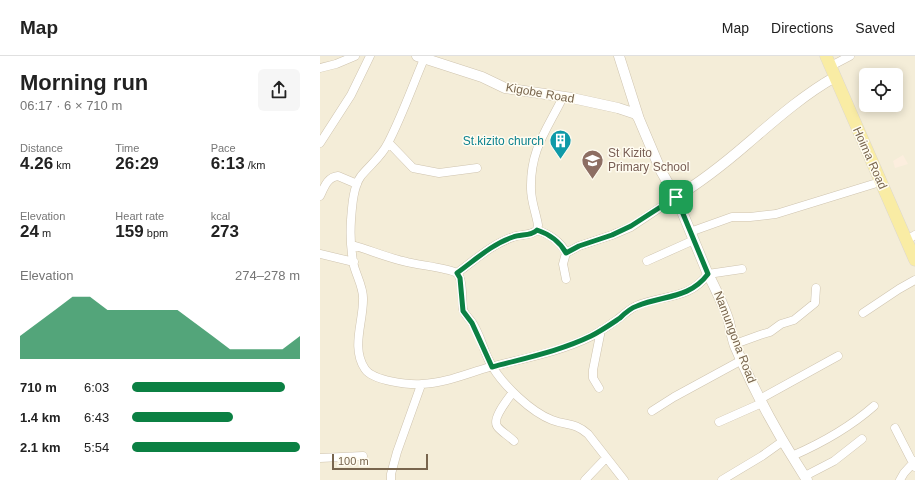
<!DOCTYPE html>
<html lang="en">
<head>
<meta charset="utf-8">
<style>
  body { margin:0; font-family:Arial,sans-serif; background:#f6f6f6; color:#222; height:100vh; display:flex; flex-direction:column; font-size:15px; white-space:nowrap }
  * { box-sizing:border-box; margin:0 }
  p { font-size:13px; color:#767676 }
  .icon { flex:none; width:22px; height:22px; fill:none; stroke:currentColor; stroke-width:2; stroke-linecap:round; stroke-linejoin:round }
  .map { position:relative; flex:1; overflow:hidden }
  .details { display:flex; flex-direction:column; background:#fff; width:320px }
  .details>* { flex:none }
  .tools { position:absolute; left:539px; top:12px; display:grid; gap:8px }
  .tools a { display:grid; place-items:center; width:44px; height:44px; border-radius:6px; background:#fff; box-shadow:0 2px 10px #0003; font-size:20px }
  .scale { position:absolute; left:12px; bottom:10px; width:96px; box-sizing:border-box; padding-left:4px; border:2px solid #78654d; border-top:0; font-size:11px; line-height:14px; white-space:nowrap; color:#78654d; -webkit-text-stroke:3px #fffcf1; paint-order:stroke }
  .pin { position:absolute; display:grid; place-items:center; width:34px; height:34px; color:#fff; margin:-17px; border-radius:8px; box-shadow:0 2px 6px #0006 }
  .round { display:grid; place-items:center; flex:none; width:42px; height:42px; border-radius:6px; background:#f6f6f6 }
  .headline { display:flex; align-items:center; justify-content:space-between; height:68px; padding:0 20px }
  h1 { font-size:22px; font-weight:800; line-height:30px }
  .figures { display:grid; grid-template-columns:repeat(3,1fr); gap:6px; height:68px; padding:4px 20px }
  .figures div { display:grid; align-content:center }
  .figures b { font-size:17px; font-weight:800 }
  .figures small { font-size:11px; font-weight:400 }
  .figures p { font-size:11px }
  .chart { height:112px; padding:8px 20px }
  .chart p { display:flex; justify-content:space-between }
  .chart svg { width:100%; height:72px; margin-top:4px; fill:#0b8043; opacity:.7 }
  ul { padding:0 20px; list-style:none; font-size:13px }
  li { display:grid; grid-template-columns:64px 48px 1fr; align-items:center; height:30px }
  li i { height:10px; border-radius:5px; background:#0b8043 }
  header { display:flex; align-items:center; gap:24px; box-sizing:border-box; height:56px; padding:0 20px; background:#fff; border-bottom:1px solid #e0e0e0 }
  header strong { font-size:19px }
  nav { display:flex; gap:22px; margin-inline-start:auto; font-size:14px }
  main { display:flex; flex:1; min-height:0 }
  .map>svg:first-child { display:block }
  .residential { fill:#f4edd8; fill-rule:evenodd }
  .commercial { fill:#fceede }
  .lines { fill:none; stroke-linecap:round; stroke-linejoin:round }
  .minor-casing { stroke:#cfc4af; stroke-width:9 }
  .tertiary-casing { stroke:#cfc4af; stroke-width:11 }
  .primary-casing { stroke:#dcd7d1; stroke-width:13 }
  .minor { stroke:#fff; stroke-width:8 }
  .tertiary { stroke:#fff; stroke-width:10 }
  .primary { stroke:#f9eca4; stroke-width:12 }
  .route-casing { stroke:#fff; stroke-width:8 }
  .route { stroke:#0b8043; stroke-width:5 }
  .labels { text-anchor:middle; stroke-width:3; stroke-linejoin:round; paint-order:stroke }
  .street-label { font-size:12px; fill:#78654d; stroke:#fffcf1 }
  .culture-label { font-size:12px; fill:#0d838f; stroke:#fffcf1; text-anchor:end }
  .education-label { font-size:12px; fill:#785e54; stroke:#fffcf1; text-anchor:start }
</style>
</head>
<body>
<header>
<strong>Map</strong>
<nav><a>Map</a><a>Directions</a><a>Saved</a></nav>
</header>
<main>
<section class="details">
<div class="headline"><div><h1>Morning run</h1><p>06:17 · 6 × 710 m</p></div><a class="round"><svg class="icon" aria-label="share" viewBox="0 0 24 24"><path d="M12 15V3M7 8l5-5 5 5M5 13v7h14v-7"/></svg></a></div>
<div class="figures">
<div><p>Distance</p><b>4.26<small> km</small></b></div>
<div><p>Time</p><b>26:29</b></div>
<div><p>Pace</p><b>6:13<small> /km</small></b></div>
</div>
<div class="figures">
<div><p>Elevation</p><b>24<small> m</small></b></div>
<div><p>Heart rate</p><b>159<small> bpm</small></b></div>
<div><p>kcal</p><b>273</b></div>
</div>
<div class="chart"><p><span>Elevation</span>274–278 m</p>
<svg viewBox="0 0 160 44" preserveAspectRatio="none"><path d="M0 44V30L10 22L20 14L30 6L40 6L50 14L60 14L70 14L80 14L90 14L100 22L110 30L120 38L130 38L140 38L150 38L160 30V44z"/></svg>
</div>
<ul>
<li><b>710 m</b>6:03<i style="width:91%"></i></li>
<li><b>1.4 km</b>6:43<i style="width:60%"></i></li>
<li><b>2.1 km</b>5:54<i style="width:100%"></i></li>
</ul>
</section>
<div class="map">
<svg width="595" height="424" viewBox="0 0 595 424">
  <rect width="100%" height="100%" fill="#fcf9ea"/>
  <!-- residential -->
  <path class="residential" d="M0,0H595V424H0ZM546,19H576V49H546Z"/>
  <!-- commercial -->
  <path class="commercial" d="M583,99L588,108L575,112L573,105Z"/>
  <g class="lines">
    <defs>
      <path id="minor" d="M104,3C92,31 82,60 68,87C62,100 50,109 41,120C33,131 32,151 31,164C30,179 31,196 34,210C37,221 44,233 43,244C43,267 31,292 45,313C53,325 89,329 102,328C126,327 148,317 170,311C205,302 240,296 272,280C281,275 290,269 298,263C304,258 310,253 316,250C343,238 368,245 388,218L422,213
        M511,10L530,0
        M0,12L16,8L35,0
        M0,87L31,39L50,0
        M69,87L93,112L119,117L157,112
        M0,140C4,132 7,121 18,120L37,128
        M217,174C229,178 241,186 246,197
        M370,176L412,161H430L456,158L560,126
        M587,184L595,179
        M32,189C50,194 68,202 87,206C98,209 128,212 137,217C143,222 142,245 143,253C144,258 148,261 151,265C161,278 163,296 172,310C183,329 211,356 232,364C248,370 254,366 268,378L304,424
        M0,198L34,206
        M327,205L374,184
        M137,217C155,204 172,188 193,181C201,178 211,180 217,174L218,169C216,157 211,145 211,133C210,93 227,74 243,41
        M246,223L243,208L246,197L259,190L292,179L311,171L356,141
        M543,257L579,233L595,224
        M415,288L440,279L450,276L461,268L474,264L495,247L496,232
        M279,332L273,322V314L281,274
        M193,336C188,343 172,362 177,370C180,375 189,380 194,385
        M440,343L518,300
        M332,355L354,341L422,304
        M399,366L442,347
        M575,372L595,411
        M472,400C502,387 529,372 554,350
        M0,402L43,400
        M485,420L514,405L542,383
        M71,424V418L77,396L101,329
        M265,424L286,402
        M402,424L442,400L463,385
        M580,424L584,417L595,405"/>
      <path id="tertiary" d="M97,0L162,21L185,32L252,42L298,52L316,58L319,63
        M299,0L319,63L341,115L356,141L387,216C395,232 404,249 409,266C411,274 412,282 415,290C435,337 459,381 487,424
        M356,141C381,126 405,107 427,88C455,64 483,39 515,21"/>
      <path id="primary" d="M506,0L595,204"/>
    </defs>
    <!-- minor casing -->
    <use href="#minor" class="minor-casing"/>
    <!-- tertiary casing -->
    <use href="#tertiary" class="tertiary-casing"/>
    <!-- primary casing -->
    <use href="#primary" class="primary-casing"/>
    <!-- minor -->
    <use href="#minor" class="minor"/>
    <!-- tertiary -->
    <use href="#tertiary" class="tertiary"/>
    <!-- primary -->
    <use href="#primary" class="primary"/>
  </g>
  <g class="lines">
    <defs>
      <path id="route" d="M356,141L388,218C369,243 344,239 317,250C311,252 305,257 300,262C291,268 281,275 271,280C240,295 205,302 172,311L152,267L143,255L140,222L137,217C155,204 172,188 193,181C201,178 212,180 217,174C229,178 240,186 246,197L259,190L292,179L311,170Z"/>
    </defs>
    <!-- route casing -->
    <use href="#route" class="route-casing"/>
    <!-- route -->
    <use href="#route" class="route"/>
  </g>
  <!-- icons -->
  <defs>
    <symbol id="building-pin" viewBox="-11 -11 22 30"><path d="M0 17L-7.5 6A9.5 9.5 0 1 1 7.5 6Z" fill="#0f9aa8" stroke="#fffcf1"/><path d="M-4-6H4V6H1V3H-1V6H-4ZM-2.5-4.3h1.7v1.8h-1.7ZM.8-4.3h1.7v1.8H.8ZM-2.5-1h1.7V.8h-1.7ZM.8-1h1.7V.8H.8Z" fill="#fff"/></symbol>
    <symbol id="school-pin" viewBox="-11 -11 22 30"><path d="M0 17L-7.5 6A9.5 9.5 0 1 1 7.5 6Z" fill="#8d6e63" stroke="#fffcf1"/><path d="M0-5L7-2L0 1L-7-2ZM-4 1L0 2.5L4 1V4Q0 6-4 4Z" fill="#fff"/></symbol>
  </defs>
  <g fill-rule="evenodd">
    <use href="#building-pin" x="228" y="72" width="25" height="34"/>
    <use href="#school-pin" x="260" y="92" width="25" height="34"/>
  </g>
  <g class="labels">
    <!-- street labels -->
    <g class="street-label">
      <text transform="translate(220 37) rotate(10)" y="4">Kigobe Road</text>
      <text transform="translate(550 102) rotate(66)" y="4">Hoima Road</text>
      <text transform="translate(415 281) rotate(69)" y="4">Namungona Road</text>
    </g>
    <!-- culture labels -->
    <g class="culture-label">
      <text x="224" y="89">St.kizito church</text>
    </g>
    <!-- education labels -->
    <g class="education-label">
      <text x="288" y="101">St Kizito<tspan x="288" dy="14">Primary School</tspan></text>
    </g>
  </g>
</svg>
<div class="tools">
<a><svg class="icon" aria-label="locate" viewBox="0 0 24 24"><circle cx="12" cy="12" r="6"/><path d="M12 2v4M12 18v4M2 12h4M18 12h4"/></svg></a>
</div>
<div class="scale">100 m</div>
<div class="pin" style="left:356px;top:141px;background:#1e9e55"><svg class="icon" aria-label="arrive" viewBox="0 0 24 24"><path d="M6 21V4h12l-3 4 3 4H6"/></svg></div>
</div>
</main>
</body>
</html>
